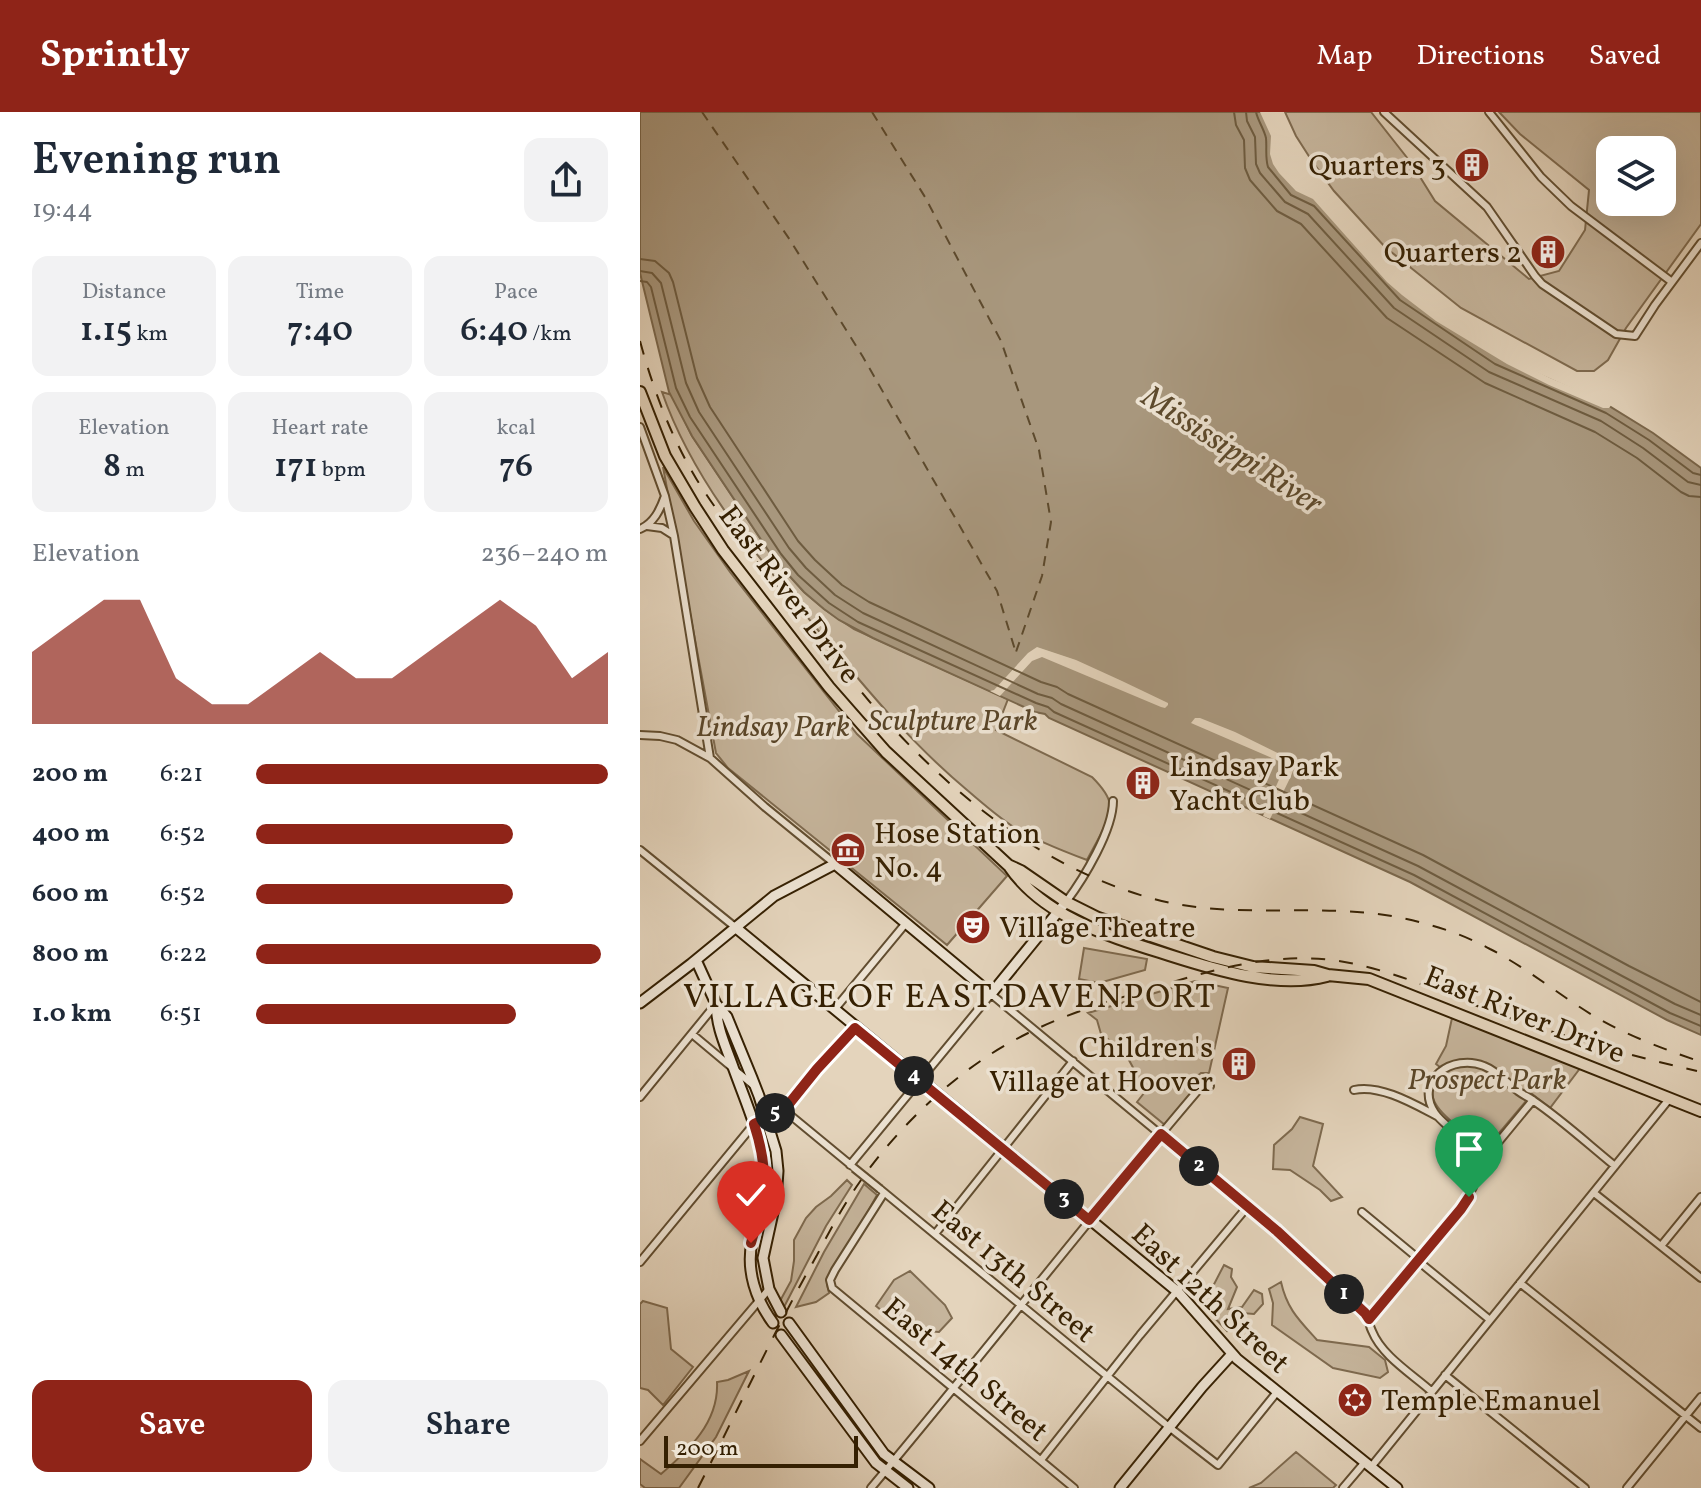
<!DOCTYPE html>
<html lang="en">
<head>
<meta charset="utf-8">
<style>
  body { margin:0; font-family:Vollkorn,serif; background:#f2f2f3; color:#1f2937; height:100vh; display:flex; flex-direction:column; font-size:30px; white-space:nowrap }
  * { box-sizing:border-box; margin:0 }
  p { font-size:26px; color:#747a83 }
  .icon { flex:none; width:44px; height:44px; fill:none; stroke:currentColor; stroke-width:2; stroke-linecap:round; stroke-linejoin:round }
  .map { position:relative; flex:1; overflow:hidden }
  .sheet { display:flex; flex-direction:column; background:#fff; width:640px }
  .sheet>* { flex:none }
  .tools { position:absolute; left:956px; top:24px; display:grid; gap:16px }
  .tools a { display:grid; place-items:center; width:80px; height:80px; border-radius:16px; background:#fff; box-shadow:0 8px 32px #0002; font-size:40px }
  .scale { position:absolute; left:24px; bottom:20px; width:194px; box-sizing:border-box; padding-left:8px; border:4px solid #352002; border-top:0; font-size:22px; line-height:28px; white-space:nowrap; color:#352002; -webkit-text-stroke:6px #ede3d3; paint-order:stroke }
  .pin { position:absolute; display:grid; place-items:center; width:68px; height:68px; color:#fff; margin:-82px -34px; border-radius:50% 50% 50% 0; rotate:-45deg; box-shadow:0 0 8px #0007 }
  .pin .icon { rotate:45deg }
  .km { position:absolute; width:40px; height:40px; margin:-20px; border-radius:50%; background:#222; color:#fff; font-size:22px; line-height:40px; text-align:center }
  .round { display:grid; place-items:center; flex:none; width:84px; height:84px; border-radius:16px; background:#f2f2f3 }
  .summary { display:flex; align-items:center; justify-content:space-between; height:136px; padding:0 32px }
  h1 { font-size:44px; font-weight:600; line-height:60px }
  .figures { display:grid; grid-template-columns:repeat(3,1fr); gap:12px; height:136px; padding:8px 32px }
  .figures div { display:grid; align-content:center; border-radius:16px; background:#f2f2f3; text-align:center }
  .figures b { font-size:34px; font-weight:600 }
  .figures small { font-size:22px; font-weight:400 }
  .figures p { font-size:22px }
  .chart { height:224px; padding:16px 32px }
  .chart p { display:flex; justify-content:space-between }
  .chart svg { width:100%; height:144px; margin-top:8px; fill:#8f2418; opacity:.7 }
  .cta { display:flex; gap:16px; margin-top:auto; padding:16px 32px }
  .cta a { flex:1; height:92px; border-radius:16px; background:#8f2418; color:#fff; font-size:32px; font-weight:600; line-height:92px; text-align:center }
  .cta a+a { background:#f2f2f3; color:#1f2937 }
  ul { padding:0 32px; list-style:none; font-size:26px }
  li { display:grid; grid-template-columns:128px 96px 1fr; align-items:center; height:60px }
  li i { height:20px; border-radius:10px; background:#8f2418 }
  header { display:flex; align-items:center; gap:48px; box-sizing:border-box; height:112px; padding:0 40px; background:#8f2418; color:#fff }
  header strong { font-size:38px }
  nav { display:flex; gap:44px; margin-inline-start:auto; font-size:28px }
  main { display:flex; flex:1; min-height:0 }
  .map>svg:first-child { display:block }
  .green { fill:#c6b59c; stroke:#7e6a4f; stroke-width:2; fill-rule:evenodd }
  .water { fill:#a8977d; stroke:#7a674c; stroke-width:2 }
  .pier { fill:#e4d4bc }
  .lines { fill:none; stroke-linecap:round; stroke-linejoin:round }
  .shore { stroke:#6e5c40; stroke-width:2 }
  .ferry { stroke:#5d4a2d; stroke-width:2; stroke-dasharray:10 8; stroke-linecap:butt }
  .street-casing { stroke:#614d30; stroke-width:10 }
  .secondary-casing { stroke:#352002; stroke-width:13 }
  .primary-casing { stroke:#352002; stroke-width:14 }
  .street { stroke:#ede3d3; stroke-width:6 }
  .secondary { stroke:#ede3d3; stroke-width:9 }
  .primary { stroke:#e4d4bc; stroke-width:10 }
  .rail { stroke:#352002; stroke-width:2; stroke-dasharray:14 14; stroke-linecap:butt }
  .street-bridge-casing { stroke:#614d30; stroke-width:10; stroke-linecap:butt }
  .street-bridge { stroke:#ede3d3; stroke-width:6 }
  .route-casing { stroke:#fff; stroke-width:16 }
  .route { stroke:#8f2418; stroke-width:10 }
  .labels { text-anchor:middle; stroke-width:7; stroke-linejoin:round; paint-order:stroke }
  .poi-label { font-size:30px; fill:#352002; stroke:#ede3d3; text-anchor:start }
  .street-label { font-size:30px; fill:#352002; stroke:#ede3d3 }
  .park-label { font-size:30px; font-style:italic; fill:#594528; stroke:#ede3d3 }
  .water-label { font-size:32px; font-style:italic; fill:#5d4a2d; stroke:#ede3d3 }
  .quarter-label { font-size:34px; letter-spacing:2px; fill:#352002; stroke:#ede3d3 }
</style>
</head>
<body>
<header>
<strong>Sprintly</strong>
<nav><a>Map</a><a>Directions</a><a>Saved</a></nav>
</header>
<main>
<section class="sheet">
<div class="summary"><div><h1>Evening run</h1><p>19:44</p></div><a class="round"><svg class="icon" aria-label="share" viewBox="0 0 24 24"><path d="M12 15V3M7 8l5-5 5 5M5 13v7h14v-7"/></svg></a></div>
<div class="figures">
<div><p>Distance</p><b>1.15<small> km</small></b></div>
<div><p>Time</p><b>7:40</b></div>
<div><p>Pace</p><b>6:40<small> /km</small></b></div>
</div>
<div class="figures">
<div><p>Elevation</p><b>8<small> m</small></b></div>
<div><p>Heart rate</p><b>171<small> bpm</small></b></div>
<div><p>kcal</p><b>76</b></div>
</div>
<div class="chart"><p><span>Elevation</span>236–240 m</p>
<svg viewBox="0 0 160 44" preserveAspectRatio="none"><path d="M0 44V22L10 14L20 6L30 6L40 30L50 38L60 38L70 30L80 22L90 30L100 30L110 22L120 14L130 6L140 14L150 30L160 22V44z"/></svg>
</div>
<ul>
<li><b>200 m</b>6:21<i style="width:100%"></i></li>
<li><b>400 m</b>6:52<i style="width:73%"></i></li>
<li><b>600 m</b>6:52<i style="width:73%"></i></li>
<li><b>800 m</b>6:22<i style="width:98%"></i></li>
<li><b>1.0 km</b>6:51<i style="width:74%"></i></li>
</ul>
<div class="cta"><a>Save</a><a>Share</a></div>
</section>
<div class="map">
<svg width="1061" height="1376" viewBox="0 0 1061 1376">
  <rect width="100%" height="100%" fill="#e4d4bc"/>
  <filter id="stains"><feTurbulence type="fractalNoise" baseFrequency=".0025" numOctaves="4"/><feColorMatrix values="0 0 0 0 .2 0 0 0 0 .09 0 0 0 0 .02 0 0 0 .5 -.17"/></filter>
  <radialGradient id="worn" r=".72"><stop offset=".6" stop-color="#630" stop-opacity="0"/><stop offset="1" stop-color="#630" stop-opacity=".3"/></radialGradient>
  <!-- green -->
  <path class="green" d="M645,0H731L772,52L795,89L889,167L919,159L945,118L949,78L880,22L859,0H1061V112L986,216L968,248L954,259H937L821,196L745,135L694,79L672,49L656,24ZM970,38H1022V90H970Z
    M22,280L32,283L52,324L134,447L164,480L184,497L214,517L368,587L356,618L452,665C459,672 469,683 470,693C470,709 454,734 447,748C423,739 397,729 375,716C358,705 342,691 327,678C272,632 227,578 182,523C121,448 54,372 22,280Z
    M23,355L54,409L90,460L217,622L367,764L307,833L88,656L76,641Z
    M444,836L507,847L505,858L459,871L439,867Z
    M555,869L588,876L569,961H561L556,965L551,981L525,1013L497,990L508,976L502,972L484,939L461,922L457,908L448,901Z
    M812,906L941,955L910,996L892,982L849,1033L844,1034C834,1030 826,1022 818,1015C798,999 779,981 805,959L796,952L806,934Z
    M660,1005L683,1012L673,1054L702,1085L691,1089L680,1078L650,1058L633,1057L634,1033L652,1017Z
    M207,1068L212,1073L186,1114L144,1195L140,1189L151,1169L154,1149V1128L166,1106L176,1095L191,1084Z
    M224,1072L237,1083L226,1103L192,1159L187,1172L189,1181L176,1190L156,1195L184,1140Z
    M584,1153L592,1157L591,1165L597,1175L588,1197L602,1195L614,1178L622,1182L623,1192L614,1202L602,1201L587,1219L569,1200L571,1178Z
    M270,1159L305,1193L312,1206L299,1220C266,1218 261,1215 236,1194L254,1168Z
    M641,1170C647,1197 659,1208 677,1228L729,1235L745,1248L748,1260L740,1266L693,1256L632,1213L633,1191L629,1177Z
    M3,1189L27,1196L31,1237L53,1255L23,1293L8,1278L0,1276V1192Z
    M109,1259L76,1325L39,1376H5L0,1372V1347L21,1362C49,1338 79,1310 77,1270L88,1268Z
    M656,1340L696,1373L693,1376H609L621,1371Z"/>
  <!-- water -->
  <path class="water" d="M0,0H623L634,21V49L656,77L678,87L765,182L858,244L969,294L1013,321L1061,356V923L1027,908L770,770L409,606L405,602L395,600L233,526L199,508L184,497L164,480L134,447L52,324L29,280L0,161Z"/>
  <!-- pier -->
  <path class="pier" d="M620,0H627L633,12L636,21L635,44L638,51L657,73L676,82L683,88L762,175L793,198L860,241L910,266L972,292L969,296H963L909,273L867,252L796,209L762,183L747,170L673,87L656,79L639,61L633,52L630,42L631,24Z
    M397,535L436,548L482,569L528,591V593L525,596L521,595L402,545L392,549L360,584L350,579L354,578L388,541Z
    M555,606H560L595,620L656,650L651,664L630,707L623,704L645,654L641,650L551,611Z"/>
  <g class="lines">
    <!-- shore -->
    <path class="shore" d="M594,0L596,13L604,28L605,56L610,68L637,99L661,112L747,206L845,271L955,320L997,346L1041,380L1049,384L1061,385
      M606,0L607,9L615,25L616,52L620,61L645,90L668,102L754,196L849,260L961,309L1003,336L1048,370L1061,373
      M616,0C618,9 624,17 626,26C627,36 625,45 628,55L651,83L674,94L760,188L855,252L966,301L1009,328L1053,361L1061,363
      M0,147L15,149L29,161L33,170L57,266L70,295L158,429L175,448L202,473L229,490L401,570L417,575L428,582L783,743L989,854L1061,890
      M0,159L12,161L21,171L46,271L59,300L149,436L166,456L195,483L223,501L398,582L412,586L421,592L778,754L984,865L1035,892L1061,903
      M0,169L7,170L11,175L36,276L50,305L141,442L158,463L189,491L218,510L396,591L408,595L414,600L774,763L1030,901L1061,914"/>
    <!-- ferry -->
    <path class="ferry" d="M62,0L150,128L223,245L357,479L376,541
      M232,0L285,85L361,229L399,338L411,410L402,464L376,540"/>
    <defs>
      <path id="street" d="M744,0L847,95L895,164L902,172L976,222L995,224L1015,193L1061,131
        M849,0L901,65L931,94L1032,170
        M0,315L25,384L34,424L70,646
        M7,414L22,416L33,423
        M0,417C14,411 20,398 25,384
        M0,623L20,624L37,628L70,646L125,695L195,752
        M0,738L95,815
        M426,790C444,766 473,718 473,689
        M194,898L266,811
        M52,922L113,973
        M714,978C740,972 774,992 797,1004
        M0,985L76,892
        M144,998L212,1054
        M846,1044C832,1033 804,1014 795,1001C773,968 813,941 844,954C857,959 867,971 878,979C883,983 889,985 894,989C922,1008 948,1032 975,1054
        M210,1053L351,882L637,1119L725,1201C729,1207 729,1213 732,1219C742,1244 772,1262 791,1279
        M240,1077L529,1315L578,1353L637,1280
        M244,1081L195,1158L190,1168L192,1176L434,1376
        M954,1081L1061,1166
        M722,1100L774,1143L783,1153L850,1208
        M295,1122L433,949
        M1021,1134L1061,1085
        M0,1150L114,1012L126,1005L144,998L177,957L215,916
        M880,1171L1061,1316
        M729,1207L821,1097L833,1075L841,1051L893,988
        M805,1263L945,1376
        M0,1329L129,1177
        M401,1348L500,1223L608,1094
        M731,1355L1030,986
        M231,1376C342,1244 448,1107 560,976L570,974
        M703,1376L725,1350
        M987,1376L1061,1285"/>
      <path id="secondary" d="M95,815L538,1180L597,1247L757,1376
        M56,848L76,892L87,905L112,966L119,984L136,1039L138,1059L136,1087L123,1146L129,1177L141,1200
        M0,891L51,852L134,784L195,752L351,882L426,790
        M76,892C77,916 84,930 92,952C105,989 122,1024 125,1064C127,1087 116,1108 112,1130C106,1159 116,1188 133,1211
        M149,1211L244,1342L289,1376
        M141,1223L236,1351L268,1376
        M480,1376L562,1275L592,1242"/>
      <path id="primary" d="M0,280L25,344L55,395L83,438L189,575L246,640L368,753L381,759L426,790L458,806L573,845L613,855L674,859L688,863L729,867L1061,999
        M369,754C404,806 472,825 529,843C576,858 638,877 687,864"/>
    </defs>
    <!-- street casing -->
    <use href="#street" class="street-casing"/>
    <!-- secondary casing -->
    <use href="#secondary" class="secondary-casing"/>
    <!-- primary casing -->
    <use href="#primary" class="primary-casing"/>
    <!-- street -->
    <use href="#street" class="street"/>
    <!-- secondary -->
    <use href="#secondary" class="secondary"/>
    <!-- primary -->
    <use href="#primary" class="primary"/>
    <!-- rail -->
    <path class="rail" d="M0,229C13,277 31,325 57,368C87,416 126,461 162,504C192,542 220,581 253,616C325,693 411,759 514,787C603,811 697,785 786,812C809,818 830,826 850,837C887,856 919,883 954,904C988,924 1024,937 1061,950
      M58,1376C98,1298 134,1219 177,1143C190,1118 203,1094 219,1071C256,1017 315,960 373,929C416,905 462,891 510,877C575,857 641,837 710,851C766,862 819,889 873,907C933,927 995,945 1057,959"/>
    <defs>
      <path id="street-bridge" d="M214,1056L240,1077"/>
    </defs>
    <!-- street-bridge casing -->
    <use href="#street-bridge" class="street-bridge-casing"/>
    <!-- street-bridge -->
    <use href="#street-bridge" class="street-bridge"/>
  </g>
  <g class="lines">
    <defs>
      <path id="route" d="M111,1131C125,1082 130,1061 114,1012L144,998L177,957L215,916L449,1108L521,1022L637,1119L725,1201L729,1207L821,1097L829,1085"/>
    </defs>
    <!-- route casing -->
    <use href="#route" class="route-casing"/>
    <!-- route -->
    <use href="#route" class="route"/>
  </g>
  <!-- icons -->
  <defs>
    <symbol id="building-disc" viewBox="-11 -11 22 22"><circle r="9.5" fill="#8f2418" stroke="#ede3d3"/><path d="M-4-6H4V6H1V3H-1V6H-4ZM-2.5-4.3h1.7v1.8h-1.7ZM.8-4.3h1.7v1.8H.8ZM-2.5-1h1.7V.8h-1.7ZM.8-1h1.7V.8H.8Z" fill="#fff"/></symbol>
    <symbol id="museum-disc" viewBox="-11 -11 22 22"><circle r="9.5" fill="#8f2418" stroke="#ede3d3"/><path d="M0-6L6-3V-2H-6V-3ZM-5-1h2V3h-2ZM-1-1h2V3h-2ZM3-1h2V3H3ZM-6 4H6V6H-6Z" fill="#fff"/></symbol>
    <symbol id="theatre-disc" viewBox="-11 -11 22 22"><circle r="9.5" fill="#8f2418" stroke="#ede3d3"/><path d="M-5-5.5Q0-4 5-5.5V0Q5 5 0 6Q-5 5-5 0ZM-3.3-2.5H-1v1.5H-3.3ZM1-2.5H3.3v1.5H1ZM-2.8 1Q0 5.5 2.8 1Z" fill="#fff"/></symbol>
    <symbol id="synagogue-disc" viewBox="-11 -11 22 22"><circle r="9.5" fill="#8f2418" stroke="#ede3d3"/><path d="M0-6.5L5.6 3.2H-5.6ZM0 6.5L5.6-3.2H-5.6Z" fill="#fff"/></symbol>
  </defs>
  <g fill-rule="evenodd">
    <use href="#building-disc" x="812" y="33" width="40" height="40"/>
    <use href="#building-disc" x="888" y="120" width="40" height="40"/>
    <use href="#building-disc" x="483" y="651" width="40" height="40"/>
    <use href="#museum-disc" x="188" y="718" width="40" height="40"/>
    <use href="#theatre-disc" x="313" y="795" width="40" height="40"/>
    <use href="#building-disc" x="579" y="932" width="40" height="40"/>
    <use href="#synagogue-disc" x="695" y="1268" width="40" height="40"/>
  </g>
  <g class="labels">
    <!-- poi labels -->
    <g class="poi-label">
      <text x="806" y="63" text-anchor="end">Quarters 3</text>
      <text x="882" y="150" text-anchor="end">Quarters 2</text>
      <text x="529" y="664">Lindsay Park<tspan x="529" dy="34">Yacht Club</tspan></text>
      <text x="234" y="731">Hose Station<tspan x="234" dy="34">No. 4</tspan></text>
      <text x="359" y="825">Village Theatre</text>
      <text x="573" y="945" text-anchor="end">Children's<tspan x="573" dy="34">Village at Hoover</tspan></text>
      <text x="741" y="1298">Temple Emanuel</text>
    </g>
    <!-- street labels -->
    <g class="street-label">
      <text transform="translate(150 482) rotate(53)" y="10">East River Drive</text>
      <text transform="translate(885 902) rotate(22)" y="10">East River Drive</text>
      <text transform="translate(374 1159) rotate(40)" y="10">East 13th Street</text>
      <text transform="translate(571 1186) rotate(43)" y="10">East 12th Street</text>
      <text transform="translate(326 1257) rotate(40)" y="10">East 14th Street</text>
    </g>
    <!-- park labels -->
    <g class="park-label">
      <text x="313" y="618">Sculpture Park</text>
      <text x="133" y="624">Lindsay Park</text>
      <text x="847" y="977">Prospect Park</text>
    </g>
    <!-- water labels -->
    <g class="water-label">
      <text transform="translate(593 337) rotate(33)" y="11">Mississippi River</text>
    </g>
    <!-- quarter labels -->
    <g class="quarter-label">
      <text x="310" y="895">VILLAGE OF EAST DAVENPORT</text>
    </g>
  </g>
  <rect width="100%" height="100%" filter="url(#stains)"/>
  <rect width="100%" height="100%" fill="url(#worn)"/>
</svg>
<div class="tools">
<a><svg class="icon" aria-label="layers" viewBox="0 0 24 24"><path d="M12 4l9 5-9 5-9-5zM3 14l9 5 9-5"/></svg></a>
</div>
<div class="scale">200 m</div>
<div class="pin" style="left:829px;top:1085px;background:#1e9e55"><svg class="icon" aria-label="arrive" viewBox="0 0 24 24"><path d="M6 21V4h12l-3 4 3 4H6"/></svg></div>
<div class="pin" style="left:111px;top:1131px;background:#d93025"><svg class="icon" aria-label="check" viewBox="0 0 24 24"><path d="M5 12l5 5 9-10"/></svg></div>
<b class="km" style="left:704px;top:1182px">1</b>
<b class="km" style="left:559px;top:1054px">2</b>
<b class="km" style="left:424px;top:1087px">3</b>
<b class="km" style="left:274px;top:964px">4</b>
<b class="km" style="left:135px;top:1001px">5</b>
</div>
</main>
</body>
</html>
